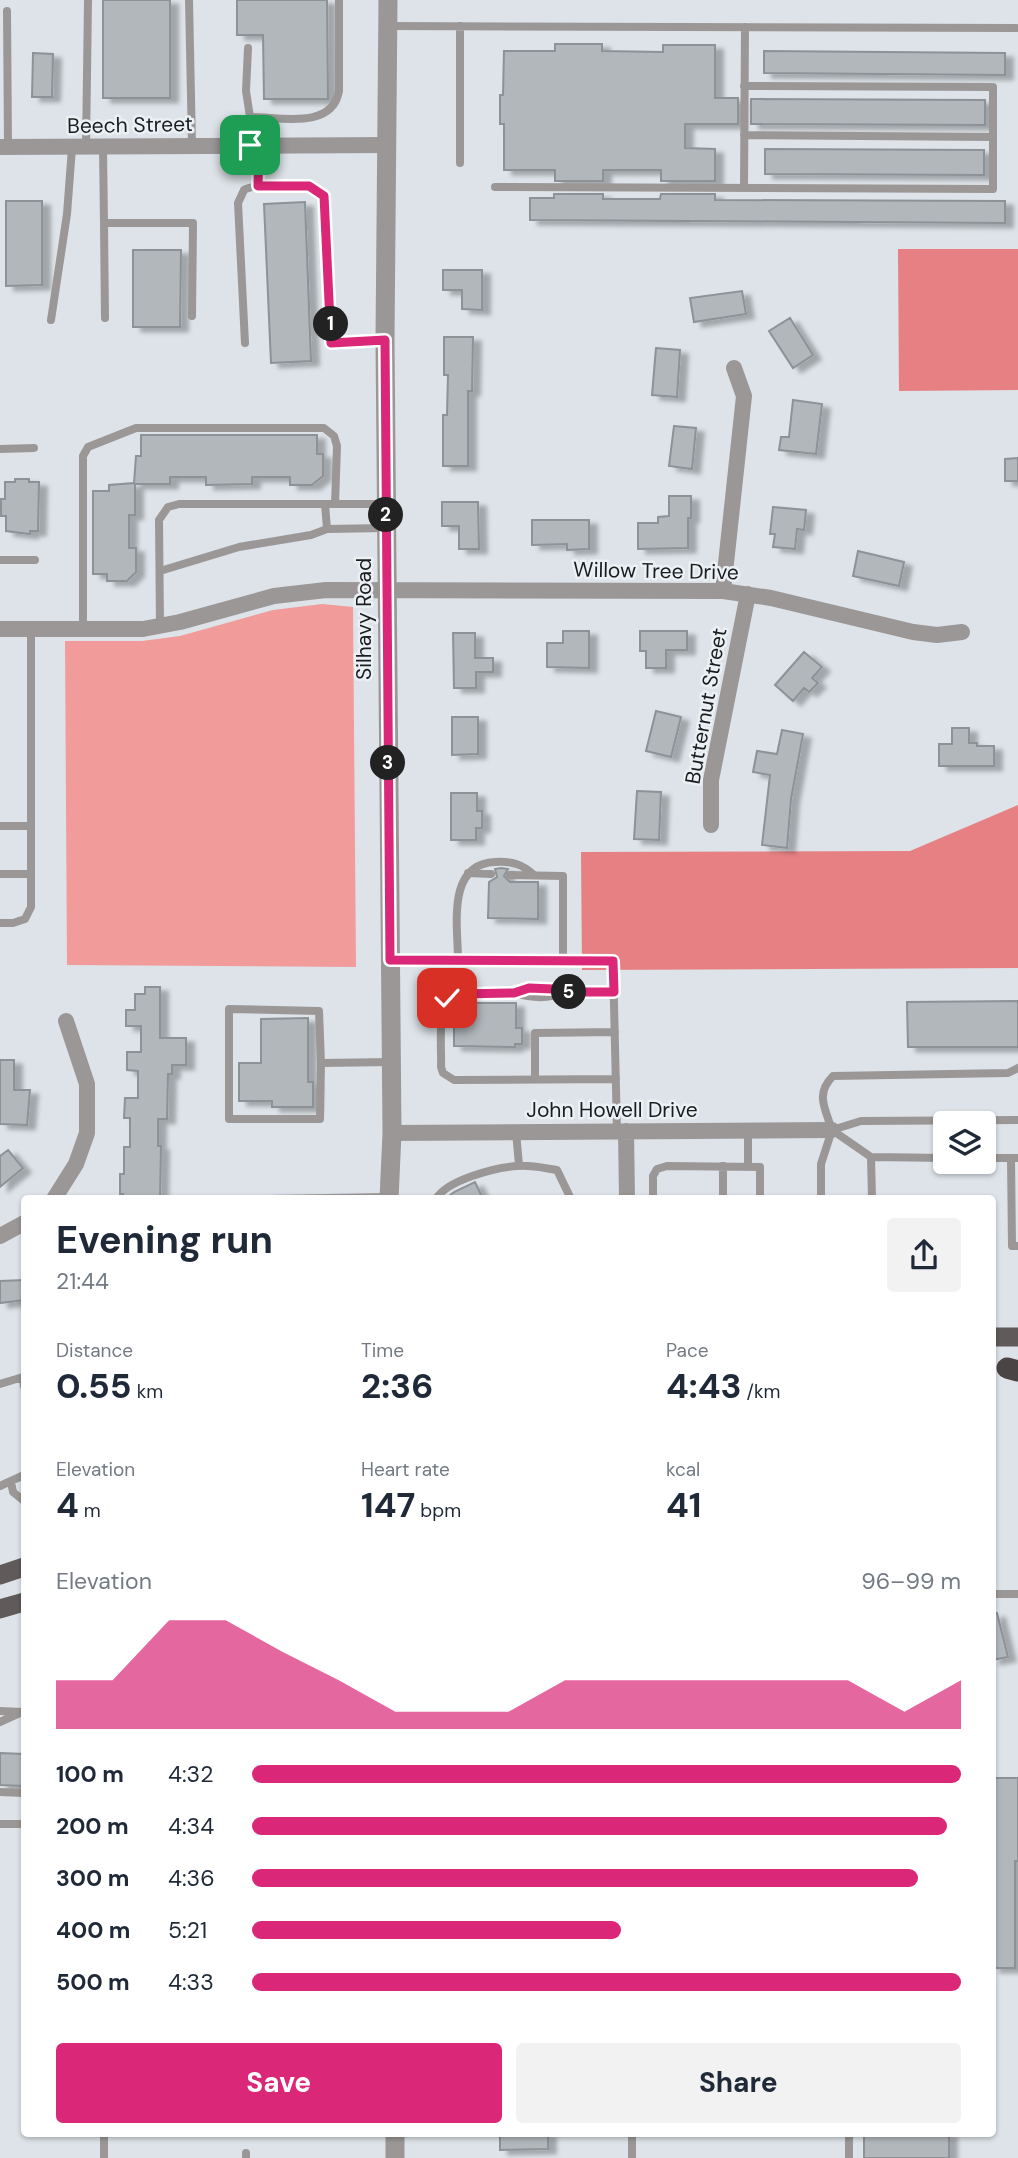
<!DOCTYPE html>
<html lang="en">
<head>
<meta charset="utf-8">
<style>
  body { margin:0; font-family:"DM Sans",sans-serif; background:#f2f2f3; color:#1f2937; height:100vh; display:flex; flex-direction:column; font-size:26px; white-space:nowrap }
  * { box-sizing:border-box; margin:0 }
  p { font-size:23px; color:#747a83 }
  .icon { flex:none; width:38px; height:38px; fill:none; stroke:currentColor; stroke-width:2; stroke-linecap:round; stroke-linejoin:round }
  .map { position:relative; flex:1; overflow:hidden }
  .sheet { position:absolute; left:21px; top:1195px; width:975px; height:942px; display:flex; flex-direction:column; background:#fff; border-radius:7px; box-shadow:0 2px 5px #0004 }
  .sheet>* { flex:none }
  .fabs { position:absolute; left:933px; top:1111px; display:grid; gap:14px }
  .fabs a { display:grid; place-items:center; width:63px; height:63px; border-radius:7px; background:#fff; box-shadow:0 2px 5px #0004; font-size:35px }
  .pin { position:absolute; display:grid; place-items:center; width:60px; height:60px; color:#fff; margin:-30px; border-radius:14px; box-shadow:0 4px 10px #0006 }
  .km { position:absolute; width:35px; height:35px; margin:-18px; border-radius:50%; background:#222; color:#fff; font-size:19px; line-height:35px; text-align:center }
  .round { display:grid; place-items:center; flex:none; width:74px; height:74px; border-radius:7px; background:#f2f2f3 }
  .headline { display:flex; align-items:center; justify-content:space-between; height:119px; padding:0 35px }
  h1 { font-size:38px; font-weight:700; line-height:52px }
  .figures { display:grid; grid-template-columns:repeat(3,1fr); gap:10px; height:119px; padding:7px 35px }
  .figures div { display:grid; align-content:center }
  .figures b { font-size:35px; font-weight:700 }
  .figures small { font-size:19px; font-weight:400 }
  .figures p { font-size:19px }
  .chart { height:196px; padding:14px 35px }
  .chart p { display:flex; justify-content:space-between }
  .chart svg { width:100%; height:126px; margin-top:7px; fill:#db2777; opacity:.7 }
  .action { display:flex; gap:14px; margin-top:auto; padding:14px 35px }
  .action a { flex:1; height:80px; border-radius:7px; background:#db2777; color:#fff; font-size:28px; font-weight:700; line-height:80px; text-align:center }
  .action a+a { background:#f2f2f3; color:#1f2937 }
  ul { padding:0 35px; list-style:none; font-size:23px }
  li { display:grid; grid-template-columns:112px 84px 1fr; align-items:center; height:52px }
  li i { height:18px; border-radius:9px; background:#db2777 }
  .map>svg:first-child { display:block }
  .green { fill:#f19b9b }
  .forest { fill:#e68082 }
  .building { fill:#b2b7bc; stroke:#8d9297; stroke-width:2; filter:url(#shadow) }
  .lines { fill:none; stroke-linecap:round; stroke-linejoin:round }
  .service { stroke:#9b9797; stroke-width:8 }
  .minor { stroke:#9b9797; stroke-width:16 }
  .tertiary { stroke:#9b9797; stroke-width:19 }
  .primary { stroke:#605a5a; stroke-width:19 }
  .motorway { stroke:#4b4444; stroke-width:21 }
  .route-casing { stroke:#fff; stroke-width:14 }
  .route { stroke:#db2777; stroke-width:9 }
  .labels { text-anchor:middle; stroke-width:5; stroke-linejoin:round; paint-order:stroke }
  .street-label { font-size:21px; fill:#1a1c1e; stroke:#ebf0f5 }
</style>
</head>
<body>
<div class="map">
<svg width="1018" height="2158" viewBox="0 0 1018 2158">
  <defs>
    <filter id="shadow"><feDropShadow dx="8" dy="4.5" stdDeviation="2" flood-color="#0004"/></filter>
  </defs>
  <rect width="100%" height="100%" fill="#dde3e8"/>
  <!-- green -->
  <path class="green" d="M322,604L353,607L356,967L67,965L65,641H142L180,636L273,610Z"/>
  <!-- forest -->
  <path class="forest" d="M898,249H1018V390L899,391Z
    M1018,805V968L582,970L581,852L910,851Z"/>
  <!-- building -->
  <path class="building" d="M103,0H170V98H103Z
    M237,0H327L328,99H264L263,35H237Z
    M555,44H602V51L663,52V45H715V98H738V124H685V148L715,149V181H661V170H603V181H555V170H504V124H500V95H503L504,51H555Z
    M764,51L1005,53V75L764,73Z
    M33,53L53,54L52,97H32Z
    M751,99L985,100V125L751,124Z
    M765,149L984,150V175L765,174Z
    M554,194H603V199H660L661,194H715V200L1005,201V223L530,220V198H554Z
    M6,201H42V285L6,286Z
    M305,202L311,361L271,363L264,204Z
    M133,250H181L180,327H133Z
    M443,270H482V310L462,309V290H443Z
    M742,291L746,314L694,322L690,298Z
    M790,318L813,355L793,368L769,331Z
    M444,337H473L472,391H468V466H443V415H447L448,375H444Z
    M656,348L680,350L677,397L652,395Z
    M793,400L822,404L816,454L779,450L781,437H789Z
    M674,426L696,428L692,469L669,466Z
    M141,435H317V454H323V476L312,485H290V477H252V484L206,485V477H170V484H135V515H129V548H136V572L127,581H107V574H93V491H109V485L134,483L136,456H141Z
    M1018,458V481H1005V459Z
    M15,479H29V482H39L38,531H30V534L6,531V516H1V499H5V482H15Z
    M669,496H691V518H688V548L638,549V523H658V517L669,516Z
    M442,502H478L479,549H459V526H442Z
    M773,507L806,510L804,530L797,529L795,549L773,547L775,534H770Z
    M532,520H589V549L567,550V544L532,545Z
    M858,551L904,562L899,586L853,576Z
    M563,631H589V668L547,667V643H563Z
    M640,631H687V650H666V668H646V651H640Z
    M453,633H475V658H493V672H476V688H454Z
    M804,652L822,667L812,678L818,683L809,692L804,688L793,701L775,685Z
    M656,711L681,717L671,757L646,751Z
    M452,717H478V754L452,755Z
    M952,728H969V743H977V746H994V766H939V744H952Z
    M782,730L803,734L791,799L787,848L762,845L770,775L753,772L757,751L777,754Z
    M637,791L661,792L659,840L634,839Z
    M451,793H477V811H482V828H476V840H451Z
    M501,868L508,869L504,876L510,882H538V919L488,918L489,882L497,877L495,869Z
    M145,987H160V1038H186V1065H172V1074H168L167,1119H158V1146H161L160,1199H123V1194H120V1174H124V1147H130V1118H124L125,1098H138V1071L127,1070V1052H141V1026H126V1010H135V994H145Z
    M1018,1001V1047H908L907,1002Z
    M456,1003H516V1028H522V1044H515V1047L454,1046V1009H456Z
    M308,1018V1082H313V1107H272V1101H239V1063H261V1019Z
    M0,1060H14V1090H30L27,1125L0,1124Z
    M8,1150L23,1168L0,1187V1156Z
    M475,1182L483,1199H445L454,1192Z
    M24,1280V1300L0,1303V1281Z
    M997,1613L1008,1657L992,1660V1614Z
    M0,1753L24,1754V1786L0,1785Z
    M992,1778H1018V1861H1015V1968H992Z
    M500,2133H548V2149L500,2150Z
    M864,2133H949V2158H864Z"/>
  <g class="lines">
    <!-- service -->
    <path class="service" d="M189,0L192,145
      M7,11L8,147
      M388,26L1016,28
      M248,48L246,91L250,117V145
      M250,117C280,117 332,130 339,91V0
      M744,135L993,137
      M86,148L88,0
      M103,148L104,223H193L192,316
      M460,163V26
      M259,186V144
      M495,187L993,189V87L744,86
      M744,188L745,27
      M104,223L105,318
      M51,320L67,214L72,148
      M245,343L238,203L244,190C254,184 305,183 315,189C321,192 323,195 325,201L331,343L385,340
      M0,449L34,448
      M325,504L327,529
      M0,560H35
      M160,571L239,547L311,535L327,529L386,528
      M160,627L159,520L168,507L179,504H385
      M83,629V456L88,447L136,428H324L334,436L337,446L335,504
      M0,826H31
      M468,873L491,874
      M0,874H31V629
      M510,875L563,876V961
      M0,923H13L25,919L31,907V874
      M390,960L613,961L617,1131
      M458,960C458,927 446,864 495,862C512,861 522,864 534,875
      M614,992H564L553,989L529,988L514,993L453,995C436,1005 442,1048 441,1067L443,1073L454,1080L616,1079
      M514,993C531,998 548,1000 564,992
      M321,1063L320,1119H229V1009L319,1011L321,1063L391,1062
      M1018,1068L1008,1073L833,1076C815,1094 825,1108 832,1130L861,1121L1018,1120
      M535,1079V1033L615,1032
      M516,1132L519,1165
      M984,1158H1018
      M1011,1158L1012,1246H1018
      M723,1166V1199
      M748,1167V1130
      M267,1199L390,1197
      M436,1199C447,1180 496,1167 518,1166C531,1165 544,1168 557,1170L571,1199
      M653,1199V1176L657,1169L667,1166L760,1167V1199
      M821,1199V1164L832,1130L871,1157
      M872,1199L871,1157L945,1158
      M0,1384L23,1377L24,1386
      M11,1482L13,1492L24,1501
      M0,1486L24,1475
      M992,1594H1018
      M0,1711L22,1712
      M0,1722L22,1712
      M0,1792L24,1793
      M0,1824H24
      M104,2133V2158
      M632,2133V2158
      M246,2158V2153
      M849,2158V2133"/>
    <!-- minor -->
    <path class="minor" d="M0,147L387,145
      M723,591L744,396L734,368
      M0,629H143L180,622L274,596L326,590L723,591L771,598L913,632L937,635L962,632
      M711,825V780L748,594
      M626,1131L627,1199
      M392,1133L832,1130
      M54,1199L76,1164L87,1133V1084L66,1021
      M0,1236L24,1223"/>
    <!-- tertiary -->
    <path class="tertiary" d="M388,0L385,340L392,1133L389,1199
      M395,2158V2133"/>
    <!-- primary -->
    <path class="primary" d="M992,1337H1018
      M0,1575L24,1567
      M0,1609L24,1602"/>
    <!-- motorway -->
    <path class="motorway" d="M1007,1368L1018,1371"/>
  </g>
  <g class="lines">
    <defs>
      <path id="route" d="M250,145L259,144L258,186H309L324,196L331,343L385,340L390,960L613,961L614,992H564L553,989L529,988L514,993L460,994L447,998"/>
    </defs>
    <!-- route casing -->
    <use href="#route" class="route-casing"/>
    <!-- route -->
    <use href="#route" class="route"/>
  </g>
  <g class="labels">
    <!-- street labels -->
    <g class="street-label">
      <text transform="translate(130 125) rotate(-1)" y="7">Beech Street</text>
      <text transform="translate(656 571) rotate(1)" y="7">Willow Tree Drive</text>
      <text transform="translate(364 619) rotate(-90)" y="7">Silhavy Road</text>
      <text transform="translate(706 706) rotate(-80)" y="7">Butternut Street</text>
      <text x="612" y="1117">John Howell Drive</text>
    </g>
  </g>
</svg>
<div class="fabs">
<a><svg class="icon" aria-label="layers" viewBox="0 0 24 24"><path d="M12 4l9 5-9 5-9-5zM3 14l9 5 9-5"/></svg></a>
</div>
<div class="pin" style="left:250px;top:145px;background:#1e9e55"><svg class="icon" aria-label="arrive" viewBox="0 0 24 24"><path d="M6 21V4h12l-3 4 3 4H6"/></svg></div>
<div class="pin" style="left:447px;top:998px;background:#d93025"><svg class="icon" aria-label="check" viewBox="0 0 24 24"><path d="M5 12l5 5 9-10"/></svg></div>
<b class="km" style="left:331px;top:324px">1</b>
<b class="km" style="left:386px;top:515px">2</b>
<b class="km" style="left:388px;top:763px">3</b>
<b class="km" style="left:569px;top:992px">5</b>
<section class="sheet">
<div class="headline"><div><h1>Evening run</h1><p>21:44</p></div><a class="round"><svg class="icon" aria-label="share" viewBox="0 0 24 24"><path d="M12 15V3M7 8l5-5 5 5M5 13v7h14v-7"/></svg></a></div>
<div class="figures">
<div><p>Distance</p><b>0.55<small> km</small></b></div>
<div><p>Time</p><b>2:36</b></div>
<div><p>Pace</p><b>4:43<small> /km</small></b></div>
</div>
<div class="figures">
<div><p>Elevation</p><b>4<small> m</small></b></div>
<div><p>Heart rate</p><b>147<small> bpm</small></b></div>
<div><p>kcal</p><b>41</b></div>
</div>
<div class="chart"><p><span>Elevation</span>96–99 m</p>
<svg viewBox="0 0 160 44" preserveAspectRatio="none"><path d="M0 44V27L10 27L20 6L30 6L40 17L50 27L60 38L70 38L80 38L90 27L100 27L110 27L120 27L130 27L140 27L150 38L160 27V44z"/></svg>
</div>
<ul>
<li><b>100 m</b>4:32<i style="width:100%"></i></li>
<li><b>200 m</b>4:34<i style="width:98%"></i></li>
<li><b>300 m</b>4:36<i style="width:94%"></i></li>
<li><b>400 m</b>5:21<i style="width:52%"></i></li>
<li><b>500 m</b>4:33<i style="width:100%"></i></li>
</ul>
<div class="action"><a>Save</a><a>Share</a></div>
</section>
</div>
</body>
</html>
